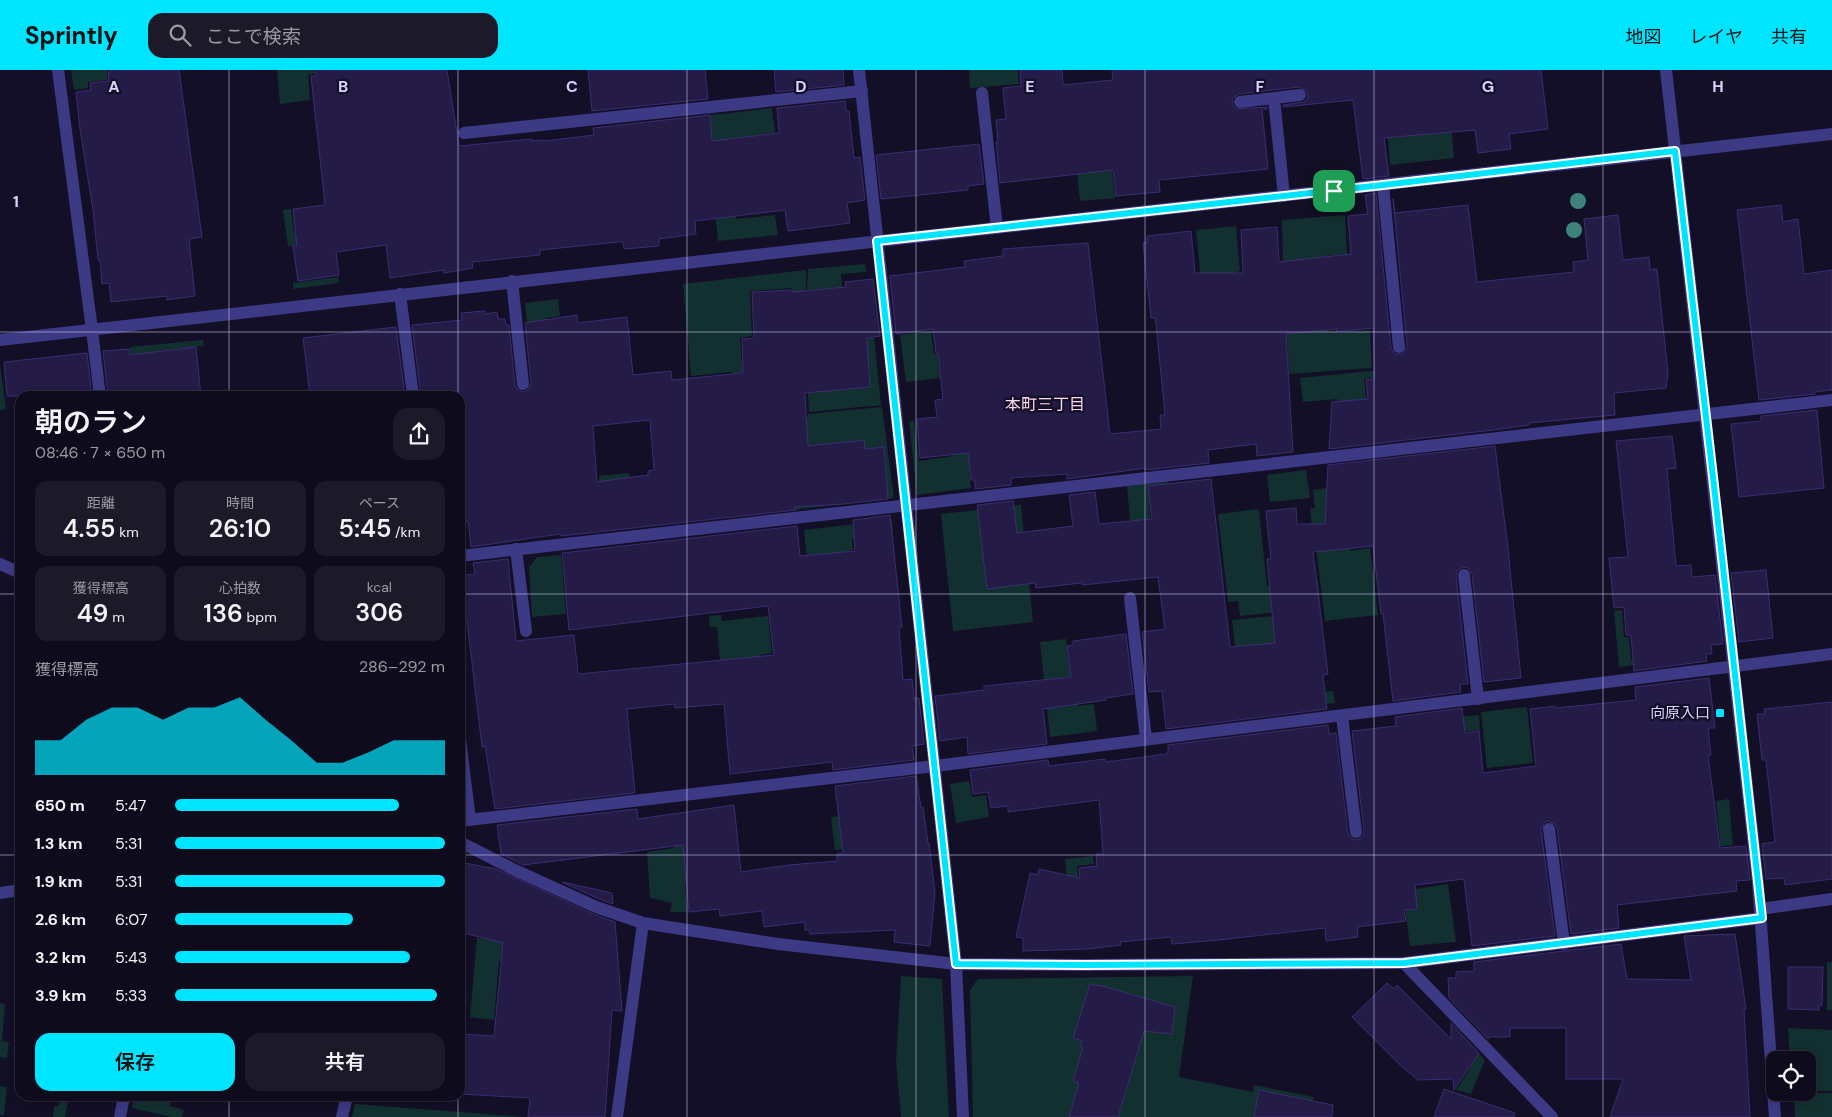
<!DOCTYPE html>
<html lang="ja">
<head>
<meta charset="utf-8">
<style>
  body { margin:0; font-family:"DM Sans","Noto Sans JP",sans-serif; background:#1c1929; color:#f1f3f6; height:100vh; display:flex; flex-direction:column; font-size:19px; white-space:nowrap }
  * { box-sizing:border-box; margin:0 }
  p { font-size:16px; color:#9b9ba3 }
  .icon { flex:none; width:28px; height:28px; fill:none; stroke:currentColor; stroke-width:2; stroke-linecap:round; stroke-linejoin:round }
  .map { position:relative; flex:1; overflow:hidden }
  .sheet { position:absolute; left:15px; top:321px; width:450px; height:710px; display:flex; flex-direction:column; background:#0e0b1c; border-radius:15px; box-shadow:0 2px 8px #0003,0 0 0 1px #2e2b3b }
  .sheet>* { flex:none }
  .buttons { position:absolute; left:1766px; top:981px; display:grid; gap:10px }
  .buttons a { display:grid; place-items:center; width:50px; height:50px; border-radius:10px; background:#0e0b1c; box-shadow:0 2px 8px #0003,0 0 0 1px #2e2b3b; font-size:25px }
  .pin { position:absolute; display:grid; place-items:center; width:42px; height:42px; color:#fff; margin:-21px; border-radius:10px; box-shadow:0 2px 8px #0006 }
  .round { display:grid; place-items:center; flex:none; width:52px; height:52px; border-radius:15px; background:#1c1929 }
  .headline { display:flex; align-items:center; justify-content:space-between; height:85px; padding:0 20px }
  h1 { font-size:28px; font-weight:600; line-height:38px }
  .figures { display:grid; grid-template-columns:repeat(3,1fr); gap:8px; height:85px; padding:5px 20px }
  .figures div { display:grid; align-content:center; border-radius:12px; background:#1c1929; text-align:center }
  .figures b { font-size:25px; font-weight:600 }
  .figures small { font-size:14px; font-weight:400 }
  .figures p { font-size:14px }
  .chart { height:140px; padding:10px 20px }
  .chart p { display:flex; justify-content:space-between }
  .chart svg { width:100%; height:90px; margin-top:5px; fill:#00e5ff; opacity:.7 }
  .cta { display:flex; gap:10px; margin-top:auto; padding:10px 20px }
  .cta a { flex:1; height:58px; border-radius:15px; background:#00e5ff; color:#111; font-size:20px; font-weight:600; line-height:58px; text-align:center }
  .cta a+a { background:#1c1929; color:#f1f3f6 }
  ul { padding:0 20px; list-style:none; font-size:16px }
  li { display:grid; grid-template-columns:80px 60px 1fr; align-items:center; height:38px }
  li i { height:12px; border-radius:6px; background:#00e5ff }
  header { display:flex; align-items:center; gap:30px; box-sizing:border-box; height:70px; padding:0 25px; background:#00e5ff; color:#111 }
  header strong { font-size:24px }
  nav { display:flex; gap:28px; margin-inline-start:auto; font-size:18px }
  .search { width:350px; height:45px; background:#1c1929; display:flex; align-items:center; gap:12px; box-sizing:border-box; padding:0 18px; border-radius:15px; color:#9b9ba3; font-size:19px }
  .map>svg:first-child { display:block }
  .green { fill:#12302f }
  .building { fill:#241b47; stroke:#3b2d73; fill-rule:evenodd }
  .lines { fill:none; stroke-linecap:round; stroke-linejoin:round }
  .service { stroke:#3d3a85; stroke-width:12 }
  .minor { stroke:#3d3a85; stroke-width:12 }
  .tertiary { stroke:#3d3a85; stroke-width:12 }
  .tree { fill:#3d827b }
  .route-casing { stroke:#fff; stroke-width:10 }
  .route { stroke:#00e5ff; stroke-width:6 }
  .grid { fill:none; stroke:#d9d4ff; stroke-width:1; stroke-opacity:0.55 }
  .poi-dot { fill:#00e5ff; stroke:#130f26; stroke-width:2 }
  .labels { text-anchor:middle; stroke-width:4.5; stroke-linejoin:round; paint-order:stroke }
  .poi-label { font-size:15px; fill:#d9d4ff; stroke:#130f26; text-anchor:end }
  .neighbourhood-label { font-size:16px; fill:#ffd6f0; stroke:#130f26 }
  .grid-label { font-size:16px; text-anchor:middle; font-weight:bold; fill:#d9d4ff; stroke:#130f26; stroke-width:4.5; stroke-linejoin:round; paint-order:stroke }
</style>
</head>
<body>
<header>
<strong>Sprintly</strong>
<div class="search"><svg class="icon" aria-label="search" viewBox="0 0 24 24"><circle cx="10" cy="10" r="6"/><path d="M15 15l6 6"/></svg>ここで検索</div>
<nav><a>地図</a><a>レイヤ</a><a>共有</a></nav>
</header>
<div class="map">
<svg width="1832" height="1047" viewBox="0 0 1832 1047">
  <rect width="100%" height="100%" fill="#130f26"/>
  <!-- green -->
  <path class="green" d="M71,0H108L109,2L107,3V10L88,12V18L74,20Z
    M277,0H315V4L308,5L310,30L280,34Z
    M969,0H1018L1019,14L970,18Z
    M1449,34L1454,88L1390,95L1388,68L1430,64Z
    M772,38L775,63L722,70L734,130L736,149L775,145L778,165L718,171L712,116L687,48Z
    M1072,57L1111,92L1115,128L1080,131Z
    M291,139L294,163L309,161L310,174L288,176L283,140Z
    M1345,145L1347,184L1323,186V189H1320L1328,261H1335L1336,263L1370,260L1372,298L1289,304L1286,246L1284,245L1282,150Z
    M1236,156L1240,201L1236,202L1238,229L1208,283L1196,160Z
    M865,194L866,202L841,204L842,217L807,220L808,199Z
    M806,200V229L793,226L792,218L750,221L752,266L740,268L742,297L767,296L734,328L732,302L691,306L683,214Z
    M338,207L339,213L293,219V213Z
    M558,229L560,246L546,248L547,257L531,289L525,233Z
    M808,248L874,266L881,335L809,342L806,293Z
    M931,261L934,284H937L940,308L906,312L900,265Z
    M203,270L204,276L157,281V289L132,292L130,277Z
    M0,296L6,339L0,340Z
    M1390,299L1391,306L1364,309L1368,344L1340,347L1337,329L1303,332L1300,308Z
    M882,337L894,428L792,440L788,349L808,347V344Z
    M1007,338L973,401H969L971,418L917,425L909,351H914L919,391L953,386L948,345Z
    M1306,400L1310,428L1270,432L1267,405Z
    M629,403L633,456L601,433L599,406Z
    M1168,412V420L1155,432L1149,433L1151,458L1131,461L1127,416Z
    M1326,418L1327,426L1342,458L1314,476L1310,439L1315,438L1313,420Z
    M1021,435L1033,552L953,561L941,444Z
    M1259,439L1267,516L1318,510L1320,537L1240,546L1238,531L1228,532L1218,444Z
    M892,450L893,464L852,469L853,480L836,483L839,503L811,530L804,460Z
    M1349,473L1351,481L1370,478L1378,545L1325,551L1316,477Z
    M561,485L566,544L532,547L529,497L537,487Z
    M1622,540L1624,567H1629L1631,590L1636,589V595L1619,597L1614,541Z
    M721,545L722,551L768,546L772,583L760,585L761,598L721,602L717,557H710L709,546Z
    M1274,546L1281,605L1277,627L1333,621L1335,633L1270,640L1239,614L1232,550Z
    M1066,569L1069,598H1074L1078,636L1094,634L1097,661L1050,667L1040,572Z
    M1527,637L1533,693L1487,698L1481,642Z
    M1479,645L1480,660L1458,662L1432,650Z
    M969,711L972,727L986,725L989,747L956,753L950,714Z
    M1729,729L1733,775L1643,785L1666,777L1720,771L1716,731Z
    M681,743L688,812L685,813L687,842H670L672,833L650,828L647,782L674,778L670,744Z
    M843,746L872,776L835,780L831,747Z
    M1093,786L1094,794L1077,796L1081,831L1070,833L1065,789Z
    M1448,814L1456,872L1410,876L1403,821Z
    M477,868L507,871L505,891H499L494,950L470,947Z
    M1827,892H1832V940H1827Z
    M901,906L942,909L949,1047H901L896,991Z
    M1193,906L1179,1007L1253,1022L1254,1015L1314,1027L1308,1047H973L970,920L978,909Z
    M0,933L5,934L2,971L9,972L7,988L0,987Z
    M1788,958L1832,960V1021H1808V990H1790Z
    M1469,973L1485,990L1471,1024L1456,1020L1471,997L1458,987Z
    M0,1016L7,1017L4,1045H0Z
    M1794,1023H1832V1047H1795Z
    M60,1026H69L65,1047H53L54,1036H59Z
    M134,1026H173L170,1036L184,1040L182,1047H171L132,1038Z
    M355,1034L526,1047H352Z"/>
  <!-- building -->
  <path class="building" d="M110,0H179L202,167L189,169L195,226L167,230V226L111,232L109,213L102,214L100,190H98L93,140L80,59L76,22L91,20L90,13L109,11L108,3H110Z
    M316,0H447L459,76L532,69V71L544,70L545,71L594,65L593,58L710,45L712,71L779,63L777,38L845,31L846,41H849L854,88L860,87L865,130L847,133L850,153L788,161L785,140L695,151L696,164L659,169V176L624,179L623,172H618L540,180V185L472,192L473,198L444,203V200L390,208L386,175L336,182L339,205L298,211L293,176H297L293,139L325,135L311,6H316Z
    M588,0H705L708,29L592,41Z
    M774,0H843L844,15L776,22Z
    M1020,0H1062L1063,15L1113,10L1112,0H1541L1548,59L1509,64L1511,79L1478,83L1475,60L1384,68L1389,106L1363,109L1353,30L1283,37V35L1304,32L1308,28L1307,21L1299,17L1239,24L1232,29L1233,36L1236,39L1267,37V39H1262L1268,99L1159,110L1160,122L1116,126L1113,100L1000,113L996,72H998L996,50L1006,49L1003,18L1021,16Z
    M979,74L984,114L968,116V120L881,129L876,85Z
    M1376,123L1391,278L1395,284H1403L1407,276L1393,129L1395,143L1468,135L1477,212L1574,202L1573,192L1588,190L1584,149L1618,145L1623,190L1649,187L1650,200L1657,199L1668,303L1666,318L1614,323L1615,345L1529,353V355L1493,360L1329,379L1332,332L1368,329L1366,310L1375,309L1373,258L1336,262L1337,259L1286,264L1293,382L1257,386L1256,374L1208,380L1209,393L1146,400V398L1067,409V404L1011,408V415L975,419V410H971L968,383L920,388L917,349L937,347L935,330L943,329L938,283H936L933,259L896,264L890,206L965,197L964,191L1003,186V179L1088,173L1110,364L1161,359L1160,345H1165L1156,254L1155,248H1151L1143,173H1147V166L1191,161L1195,203H1243L1241,160L1277,157L1279,192L1351,184L1348,146L1368,144L1365,125Z
    M1781,135L1783,152L1798,149L1804,204L1832,200V320L1814,322L1815,324L1759,330L1737,140Z
    M873,209L880,266L867,268L870,317L805,323L808,376L864,370L865,379L884,377L888,429L843,434L795,437L796,440L561,466L560,464L471,477L468,451L460,452V326H421L412,255L462,250L461,243L485,241V244L497,242L498,249H505L506,255H509L515,315L517,319L523,322L528,320L531,313L525,253L577,245L578,253L627,247L633,305L671,301L672,310L743,303L742,269L754,268L752,222L792,220V222L846,217L845,212ZM650,350L654,400L648,401V405L597,412L593,356Z
    M396,257L405,326H310L303,268Z
    M196,277L201,326H108L103,281L129,279L130,285Z
    M87,283L92,326H7L4,292Z
    M1817,340L1824,418L1739,427L1731,354L1761,351V346Z
    M1672,366L1676,398L1667,399L1676,496L1691,495L1692,507L1715,505L1723,574L1711,575L1712,584H1706L1707,591L1634,601L1631,565H1626L1624,537L1614,538L1609,488L1628,487L1616,371Z
    M1495,376L1507,470L1521,608L1484,612L1472,504L1468,498L1463,497L1457,501L1456,506L1468,614H1460L1461,622L1393,631L1383,544H1381L1373,476L1313,482L1328,604L1323,605L1327,639L1166,659L1162,621L1149,622L1142,562L1165,559L1158,507L1082,515L1081,513L1036,518L1035,513L987,519L977,435L1013,431L1017,463L1073,456L1069,425L1095,422L1099,454L1152,449L1148,416L1211,409L1230,577L1275,573L1267,489H1271L1266,441L1296,438L1297,454H1325L1328,395Z
    M890,445L902,557H899L903,610L912,609L914,629L919,628L924,674L912,676L914,690L833,700L832,692L730,704L724,634L675,638V634L627,639L635,723L495,739L485,676L482,677L467,550L460,551V506L475,504L473,493L508,489L516,571L574,565L578,604L774,585L768,536L569,560L562,483L797,456L800,486L855,481L853,450Z
    M1766,500L1773,568L1739,572L1731,503Z
    M1126,564L1133,624L1106,628V630L1043,639L1047,674L968,684L967,667L940,671L935,626L984,620V616L1071,607L1067,576L1073,575V571Z
    M1709,608L1715,658H1708L1711,685H1708L1720,778L1746,776L1750,810L1736,811L1737,821L1617,835L1619,858L1571,864L1557,758L1555,754L1548,751L1544,753L1541,760L1555,866L1472,876L1464,809L1415,815L1417,839L1404,840L1406,851L1357,857L1358,867L1326,871L1325,858L1219,870L1172,874L1171,867L1120,872L1121,875L1088,879L1023,881V868L1016,867L1030,803L1038,805L1039,799L1080,808L1079,798L1097,796L1096,784H1103L1099,730L1008,742V736L991,738L988,722L973,724L970,700L1048,690L1049,696L1105,689L1106,692L1166,684L1168,683V675L1328,655L1329,664L1336,663L1348,763L1352,769L1357,770L1363,766L1364,761L1352,661L1396,656L1395,647L1462,638L1465,663L1479,661L1483,703L1536,696L1530,639L1555,636V638L1636,630L1635,617Z
    M1832,632V809L1785,815L1784,808L1766,809L1762,774L1775,772L1766,690H1762L1757,644H1765L1764,639Z
    M916,706L921,738L923,737L928,773H929L935,822L930,876L894,872L895,860L810,864L809,860H805V852L764,857L762,841L720,846L719,839L689,842L683,775L523,795L501,784L497,755L637,739L638,749L734,735L741,802L789,795L837,791V784L843,783L835,716Z
    M460,792L496,799L593,844L615,852L622,941L612,940L605,1047H528L530,1028L460,1024V964L494,966L503,873L460,862Z
    M562,812L612,823L613,834L599,829Z
    M1735,864L1746,939H1744L1750,1047H1610L1623,1009H1566V958H1510V967H1490L1488,969L1449,928L1448,908H1456V902L1474,901V892L1621,874L1627,909L1691,910L1684,866Z
    M1788,897H1823L1822,935H1819V940L1788,939Z
    M1387,913L1394,919L1397,915L1451,969V953L1479,983L1454,1020L1453,1009L1418,1010L1399,994L1352,947Z
    M1090,914L1106,917L1175,937L1172,964L1144,961L1118,1047H1069L1079,1013L1073,1011L1083,977L1080,976L1082,971L1073,968Z
    M1444,1019L1515,1043L1514,1047H1434Z
    M1259,1020L1333,1035L1332,1047H1254Z"/>
  <g class="lines">
    <!-- service -->
    <path class="service" d="M982,23L997,158
      M1274,28L1284,126
      M1240,32L1300,25
      M464,63L862,21
      M1383,115L1399,277
      M512,211L523,314
      M400,224L413,326
      M92,260L100,326
      M516,479L526,561
      M460,486L1832,330
      M1464,505L1478,629
      M1130,528L1146,669
      M1342,646L1356,762
      M460,669L470,750
      M1549,759L1564,874
      M0,823L20,820
      M1760,839L1832,829
      M1404,893L1552,1047
      M120,1047L124,1026
      M342,1047L347,1026
      M617,1047L643,853"/>
    <!-- minor -->
    <path class="minor" d="M58,0L92,260
      M859,0L956,894L963,1047
      M0,270L1832,64
      M0,494L20,503
      M460,751L935,696L1832,584
      M460,772L517,801L596,837L643,853L778,874L956,894L1085,895L1404,893L1761,848"/>
    <!-- tertiary -->
    <path class="tertiary" d="M1666,0L1758,813L1775,1047"/>
  </g>
  <!-- trees -->
  <g class="tree">
    <circle cx="1578" cy="131" r="8"/>
    <circle cx="1574" cy="160" r="8"/>
  </g>
  <g class="lines">
    <defs>
      <path id="route" d="M1675,81L1713,407L1762,848L1404,893L1085,895L956,894L877,171L1383,115Z"/>
    </defs>
    <!-- route casing -->
    <use href="#route" class="route-casing"/>
    <!-- route -->
    <use href="#route" class="route"/>
  </g>
  <!-- grid -->
  <path class="grid" d="M229,0V326M458,0V326M687,0V1047M916,0V1047M1145,0V1047M1374,0V1047M1603,0V1047M0,262H1832M0,524H20M460,524H1832M0,785H20M460,785H1832M229,1026V1047M458,1026V1047"/>
  <!-- markers -->
  <rect class="poi-dot" x="1715" y="638" width="10" height="10" rx="2.5"/>
  <g class="labels">
    <!-- poi labels -->
    <g class="poi-label">
      <text x="1710" y="648">向原入口</text>
    </g>
    <!-- neighbourhood labels -->
    <g class="neighbourhood-label">
      <text x="1045" y="340">本町三丁目</text>
    </g>
  </g>
  <g class="grid-label">
    <text x="114" y="22">A</text>
    <text x="343" y="22">B</text>
    <text x="572" y="22">C</text>
    <text x="801" y="22">D</text>
    <text x="1030" y="22">E</text>
    <text x="1260" y="22">F</text>
    <text x="1488" y="22">G</text>
    <text x="1718" y="22">H</text>
    <text x="16" y="137">1</text>
  </g>
</svg>
<div class="buttons">
<a><svg class="icon" aria-label="locate" viewBox="0 0 24 24"><circle cx="12" cy="12" r="6"/><path d="M12 2v4M12 18v4M2 12h4M18 12h4"/></svg></a>
</div>
<div class="pin" style="left:1334px;top:121px;background:#1e9e55"><svg class="icon" aria-label="arrive" viewBox="0 0 24 24"><path d="M6 21V4h12l-3 4 3 4H6"/></svg></div>
<section class="sheet">
<div class="headline"><div><h1>朝のラン</h1><p>08:46 · 7 × 650 m</p></div><a class="round"><svg class="icon" aria-label="share" viewBox="0 0 24 24"><path d="M12 15V3M7 8l5-5 5 5M5 13v7h14v-7"/></svg></a></div>
<div class="figures">
<div><p>距離</p><b>4.55<small> km</small></b></div>
<div><p>時間</p><b>26:10</b></div>
<div><p>ペース</p><b>5:45<small> /km</small></b></div>
</div>
<div class="figures">
<div><p>獲得標高</p><b>49<small> m</small></b></div>
<div><p>心拍数</p><b>136<small> bpm</small></b></div>
<div><p>kcal</p><b>306</b></div>
</div>
<div class="chart"><p><span>獲得標高</span>286–292 m</p>
<svg viewBox="0 0 160 44" preserveAspectRatio="none"><path d="M0 44V27L10 27L20 17L30 11L40 11L50 17L60 11L70 11L80 6L90 17L100 27L110 38L120 38L130 33L140 27L150 27L160 27V44z"/></svg>
</div>
<ul>
<li><b>650 m</b>5:47<i style="width:83%"></i></li>
<li><b>1.3 km</b>5:31<i style="width:100%"></i></li>
<li><b>1.9 km</b>5:31<i style="width:100%"></i></li>
<li><b>2.6 km</b>6:07<i style="width:66%"></i></li>
<li><b>3.2 km</b>5:43<i style="width:87%"></i></li>
<li><b>3.9 km</b>5:33<i style="width:97%"></i></li>
</ul>
<div class="cta"><a>保存</a><a>共有</a></div>
</section>
</div>
</body>
</html>
